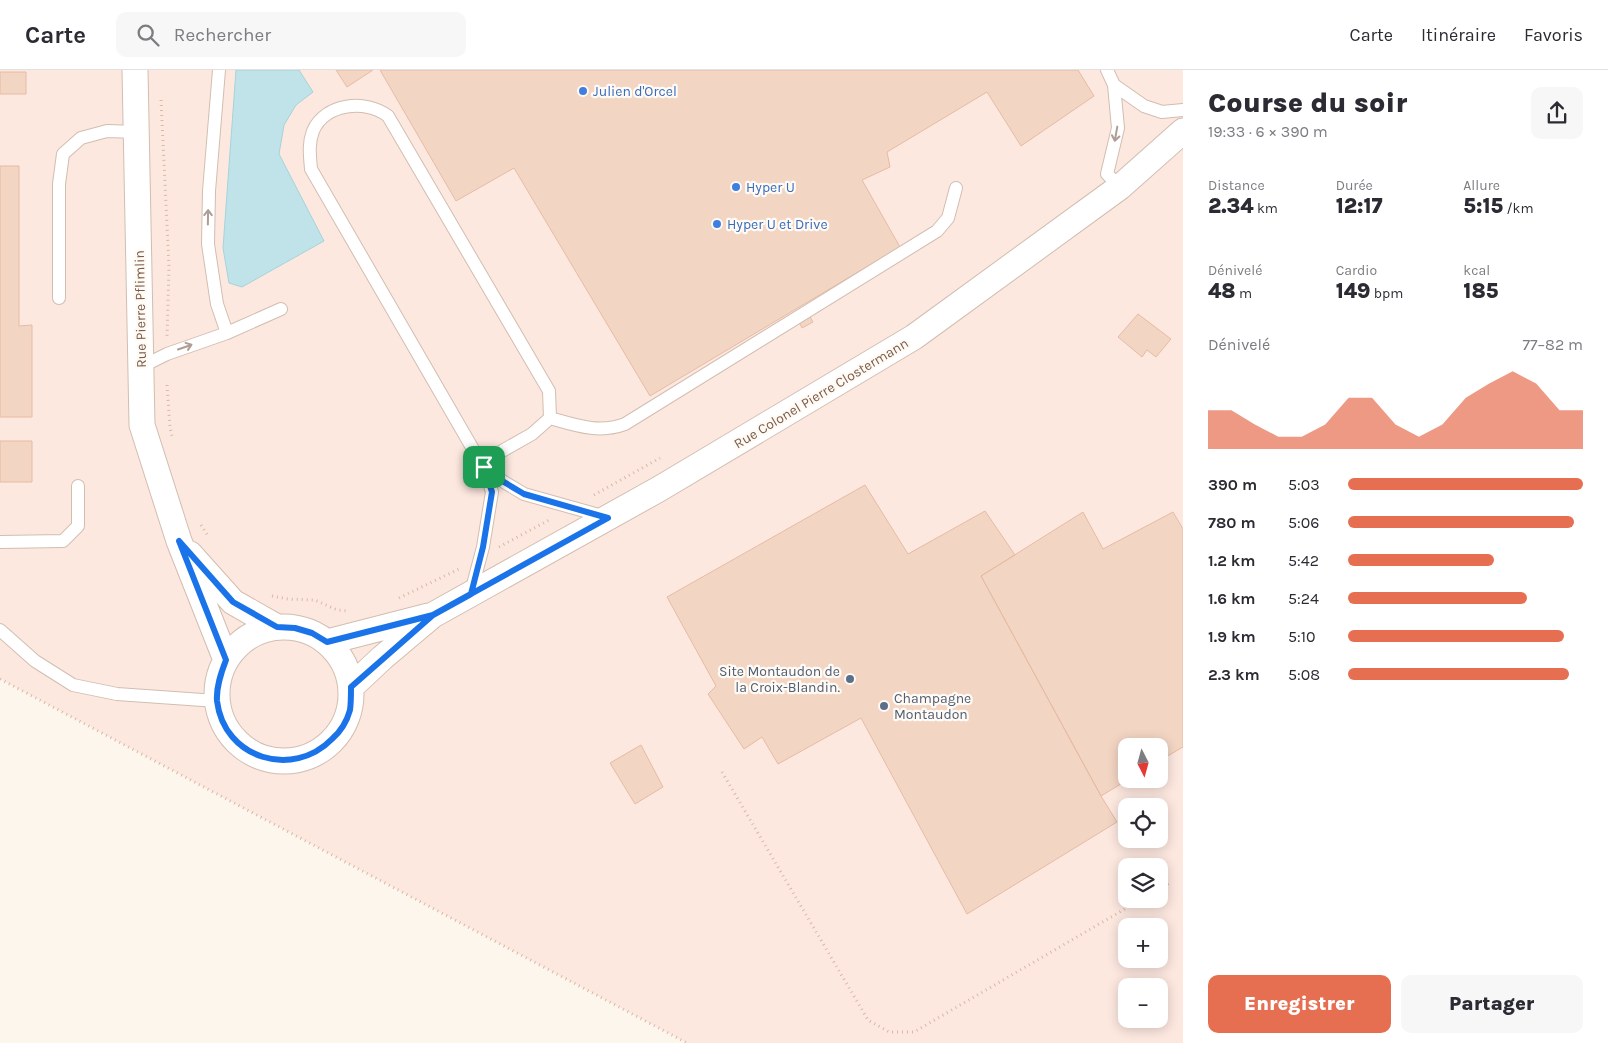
<!DOCTYPE html>
<html lang="fr">
<head>
<meta charset="utf-8">
<style>
  body { margin:0; font-family:Karla,sans-serif; background:#f7f7f7; color:#2b2b33; height:100vh; display:flex; flex-direction:column; font-size:19px; white-space:nowrap }
  * { box-sizing:border-box; margin:0 }
  p { font-size:16px; color:#7c7c81 }
  .icon { flex:none; width:28px; height:28px; fill:none; stroke:currentColor; stroke-width:2; stroke-linecap:round; stroke-linejoin:round }
  .map { position:relative; flex:1; overflow:hidden }
  .drawer { display:flex; flex-direction:column; background:#fff; width:425px }
  .drawer>* { flex:none }
  .needle { width:32px; rotate:174deg }
  .buttons { position:absolute; left:1118px; top:668px; display:grid; gap:10px }
  .buttons a { display:grid; place-items:center; width:50px; height:50px; border-radius:10px; background:#fff; box-shadow:0 2px 12px #0003; font-size:25px }
  .pin { position:absolute; display:grid; place-items:center; width:42px; height:42px; color:#fff; margin:-21px; border-radius:10px; box-shadow:0 2px 8px #0006 }
  .round { display:grid; place-items:center; flex:none; width:52px; height:52px; border-radius:10px; background:#f7f7f7 }
  .headline { display:flex; align-items:center; justify-content:space-between; height:85px; padding:0 25px }
  h1 { font-size:28px; font-weight:800; line-height:38px }
  .stats { display:grid; grid-template-columns:repeat(3,1fr); gap:8px; height:85px; padding:5px 25px }
  .stats div { display:grid; align-content:center }
  .stats b { font-size:21px; font-weight:800 }
  .stats small { font-size:14px; font-weight:400 }
  .stats p { font-size:14px }
  .chart { height:140px; padding:10px 25px }
  .chart p { display:flex; justify-content:space-between }
  .chart svg { width:100%; height:90px; margin-top:5px; fill:#e76f51; opacity:.7 }
  .button { display:flex; gap:10px; margin-top:auto; padding:10px 25px }
  .button a { flex:1; height:58px; border-radius:10px; background:#e76f51; color:#fff; font-size:20px; font-weight:800; line-height:58px; text-align:center }
  .button a+a { background:#f7f7f7; color:#2b2b33 }
  ul { padding:0 25px; list-style:none; font-size:16px }
  li { display:grid; grid-template-columns:80px 60px 1fr; align-items:center; height:38px }
  li i { height:12px; border-radius:6px; background:#e76f51 }
  header { display:flex; align-items:center; gap:30px; box-sizing:border-box; height:70px; padding:0 25px; background:#fff; border-bottom:1px solid #e1e1e2 }
  header strong { font-size:24px }
  nav { display:flex; gap:28px; margin-inline-start:auto; font-size:18px }
  .search { width:350px; height:45px; background:#f7f7f7; display:flex; align-items:center; gap:12px; box-sizing:border-box; padding:0 18px; border-radius:10px; color:#7c7c81; font-size:19px }
  main { display:flex; flex:1; min-height:0 }
  .map>svg:first-child { display:block }
  .commercial { fill:#fde8e0; fill-rule:evenodd }
  .water { fill:#bfe3e8; stroke:#a5d3da }
  .building { fill:#f3d5c3; stroke:#e6bba3 }
  .lines { fill:none; stroke-linecap:round; stroke-linejoin:round }
  .service-casing { stroke:#d1beb0; stroke-width:14 }
  .minor-casing { stroke:#d1beb0; stroke-width:27 }
  .path { stroke:#d9b8a5; stroke-width:3; stroke-dasharray:1 4; stroke-linecap:butt }
  .service { stroke:#fff; stroke-width:12 }
  .minor { stroke:#fff; stroke-width:25 }
  .oneway { stroke:#af9d94 }
  .route-casing { stroke:#fff; stroke-width:10 }
  .route { stroke:#1a73e8; stroke-width:6 }
  .shop-dot { fill:#3f7fe0; stroke:#fffaf3; stroke-width:2 }
  .service-dot { fill:#5c6f8a; stroke:#fffaf3; stroke-width:2 }
  .labels { text-anchor:middle; stroke-width:4.5; stroke-linejoin:round; paint-order:stroke }
  .shop-label { font-size:14px; fill:#366cbe; stroke:#fffaf3; text-anchor:start }
  .street-label { font-size:14px; fill:#7a5c4d; stroke:#fffaf3 }
  .service-label { font-size:14px; fill:#4e5e75; stroke:#fffaf3; text-anchor:end }
</style>
</head>
<body>
<header>
<strong>Carte</strong>
<div class="search"><svg class="icon" aria-label="search" viewBox="0 0 24 24"><circle cx="10" cy="10" r="6"/><path d="M15 15l6 6"/></svg>Rechercher</div>
<nav><a>Carte</a><a>Itinéraire</a><a>Favoris</a></nav>
</header>
<main>
<div class="map">
<svg width="1183" height="973" viewBox="0 0 1183 973">
  <rect width="100%" height="100%" fill="#fdf6ec"/>
  <!-- commercial -->
  <path class="commercial" d="M0,0H1183V973H687L0,609ZM1126,676H1159V709H1126ZM1126,736H1159V769H1126ZM1126,796H1159V829H1126ZM1126,856H1159V889H1126ZM1126,916H1159V949H1126Z"/>
  <!-- water -->
  <path class="water" d="M236,0H299L313,22L296,35L284,55L279,84L324,171L242,217L229,213L223,178Z"/>
  <!-- building -->
  <path class="building" d="M336,0H373L347,17Z
    M380,0H1078L1094,26L1021,76L987,22L887,82L890,97L862,110L900,177L650,326L514,98L456,131Z
    M0,2H26V24H0Z
    M0,96H19V256L32,255V347H0Z
    M1138,244L1171,269L1156,287L1147,280L1142,287L1118,267Z
    M809,245L813,252L802,258L799,252Z
    M0,371H32V412H0Z
    M865,415L908,484L985,441L1015,485L981,506L1101,726L1117,752L967,844L861,648L778,694L762,667L744,679L708,624L716,616L667,527Z
    M1083,442L1103,479L1173,442L1183,459V677L1159,691V676H1126V709H1129L1101,726L981,506Z
    M641,675L663,717L635,734L610,693Z"/>
  <g class="lines">
    <defs>
      <path id="service" d="M1107,0L1114,15L1118,58L1107,104L1120,117
        M1114,15L1144,36L1162,42L1183,40
        M59,228V114L63,84L81,68L107,61L137,62
        M227,263L281,239
        M141,297L167,284L227,263L217,234L208,174L209,121L219,0
        M550,348C575,355 599,364 625,354L937,161L948,148L956,118
        M481,393L532,364L550,348L549,321L388,46C366,29 325,33 313,61C308,74 310,86 311,99L481,393L484,397
        M0,472L63,471L78,456V416
        M471,522L483,477L492,422L484,397L504,412L524,424L606,447
        M0,560L35,591L73,615L117,624L217,631"/>
      <path id="minor" d="M135,0L142,355L179,471L226,590
        M190,484L233,532L277,557
        M217 624a67 67 0 1 1 134 0a67 67 0 1 1-134 0Z
        M327,572L428,546
        M351,617L382,588L433,545L659,419L914,267L1120,117L1183,61"/>
    </defs>
    <!-- service casing -->
    <use href="#service" class="service-casing"/>
    <!-- minor casing -->
    <use href="#minor" class="minor-casing"/>
    <!-- path -->
    <path class="path" d="M161,30L169,197L167,266
      M167,315L170,357L172,366
      M594,425L660,388
      M201,455L208,466
      M499,477L551,449
      M272,526L288,529L315,530L337,540L348,541
      M399,528L459,499
      M0,609L687,973
      M722,702L868,950L889,962H914L1142,829
      M1159,819L1171,812"/>
    <!-- service -->
    <use href="#service" class="service"/>
    <!-- minor -->
    <use href="#minor" class="minor"/>
  </g>
  <!-- one-way arrows -->
  <defs><path id="oneway-shaft" d="M-6 0H5M1.5-3L5.5 0L1.5 3" fill="none" stroke-width="1.6" stroke-linecap="round" stroke-linejoin="round" transform="scale(1.25)"/></defs>
  <g class="oneway">
    <use href="#oneway-shaft" transform="translate(1116 64) rotate(100)"/>
    <use href="#oneway-shaft" transform="translate(208 147) rotate(-89)"/>
    <use href="#oneway-shaft" transform="translate(185 277) rotate(-19)"/>
  </g>
  <g class="lines">
    <defs>
      <path id="route" d="M484,397L492,422L483,477L471,524L433,545L327,572L312,563L295,558L277,557L233,532L179,471L226,590C221,603 216,617 217,631C224,689 293,709 332,669C340,662 347,651 350,640C351,633 351,624 351,617L433,545L608,448L524,424L504,412L484,397"/>
    </defs>
    <!-- route casing -->
    <use href="#route" class="route-casing"/>
    <!-- route -->
    <use href="#route" class="route"/>
  </g>
  <!-- markers -->
  <g class="shop-dot">
    <circle cx="583" cy="21" r="5"/>
    <circle cx="736" cy="117" r="5"/>
    <circle cx="717" cy="154" r="5"/>
  </g>
  <g class="service-dot">
    <circle cx="850" cy="609" r="5"/>
    <circle cx="884" cy="636" r="5"/>
  </g>
  <g class="labels">
    <!-- shop labels -->
    <g class="shop-label">
      <text x="593" y="26">Julien d'Orcel</text>
      <text x="746" y="122">Hyper U</text>
      <text x="727" y="159">Hyper U et Drive</text>
    </g>
    <!-- street labels -->
    <g class="street-label">
      <text transform="translate(140 239) rotate(-91)" y="5">Rue Pierre Pflimlin</text>
      <text transform="translate(821 323) rotate(-31)" y="5">Rue Colonel Pierre Clostermann</text>
    </g>
    <!-- service labels -->
    <g class="service-label">
      <text x="840" y="606">Site Montaudon de<tspan x="840" dy="16">la Croix-Blandin.</tspan></text>
      <text x="894" y="633" text-anchor="start">Champagne<tspan x="894" dy="16">Montaudon</tspan></text>
    </g>
  </g>
</svg>
<div class="buttons">
<a><svg class="needle" viewBox="-14 -14 28 28"><path d="M0-13l5 13h-10z" fill="#e53935"/><path d="M0 13l5-13h-10z" fill="#7c7c81"/></svg></a>
<a><svg class="icon" aria-label="locate" viewBox="0 0 24 24"><circle cx="12" cy="12" r="6"/><path d="M12 2v4M12 18v4M2 12h4M18 12h4"/></svg></a>
<a><svg class="icon" aria-label="layers" viewBox="0 0 24 24"><path d="M12 4l9 5-9 5-9-5zM3 14l9 5 9-5"/></svg></a>
<a>+</a>
<a>−</a>
</div>
<div class="pin" style="left:484px;top:397px;background:#1e9e55"><svg class="icon" aria-label="arrive" viewBox="0 0 24 24"><path d="M6 21V4h12l-3 4 3 4H6"/></svg></div>
</div>
<section class="drawer">
<div class="headline"><div><h1>Course du soir</h1><p>19:33 · 6 × 390 m</p></div><a class="round"><svg class="icon" aria-label="share" viewBox="0 0 24 24"><path d="M12 15V3M7 8l5-5 5 5M5 13v7h14v-7"/></svg></a></div>
<div class="stats">
<div><p>Distance</p><b>2.34<small> km</small></b></div>
<div><p>Durée</p><b>12:17</b></div>
<div><p>Allure</p><b>5:15<small> /km</small></b></div>
</div>
<div class="stats">
<div><p>Dénivelé</p><b>48<small> m</small></b></div>
<div><p>Cardio</p><b>149<small> bpm</small></b></div>
<div><p>kcal</p><b>185</b></div>
</div>
<div class="chart"><p><span>Dénivelé</span>77–82 m</p>
<svg viewBox="0 0 160 44" preserveAspectRatio="none"><path d="M0 44V25L10 25L20 32L30 38L40 38L50 32L60 19L70 19L80 32L90 38L100 32L110 19L120 12L130 6L140 12L150 25L160 25V44z"/></svg>
</div>
<ul>
<li><b>390 m</b>5:03<i style="width:100%"></i></li>
<li><b>780 m</b>5:06<i style="width:96%"></i></li>
<li><b>1.2 km</b>5:42<i style="width:62%"></i></li>
<li><b>1.6 km</b>5:24<i style="width:76%"></i></li>
<li><b>1.9 km</b>5:10<i style="width:92%"></i></li>
<li><b>2.3 km</b>5:08<i style="width:94%"></i></li>
</ul>
<div class="button"><a>Enregistrer</a><a>Partager</a></div>
</section>
</main>
</body>
</html>
